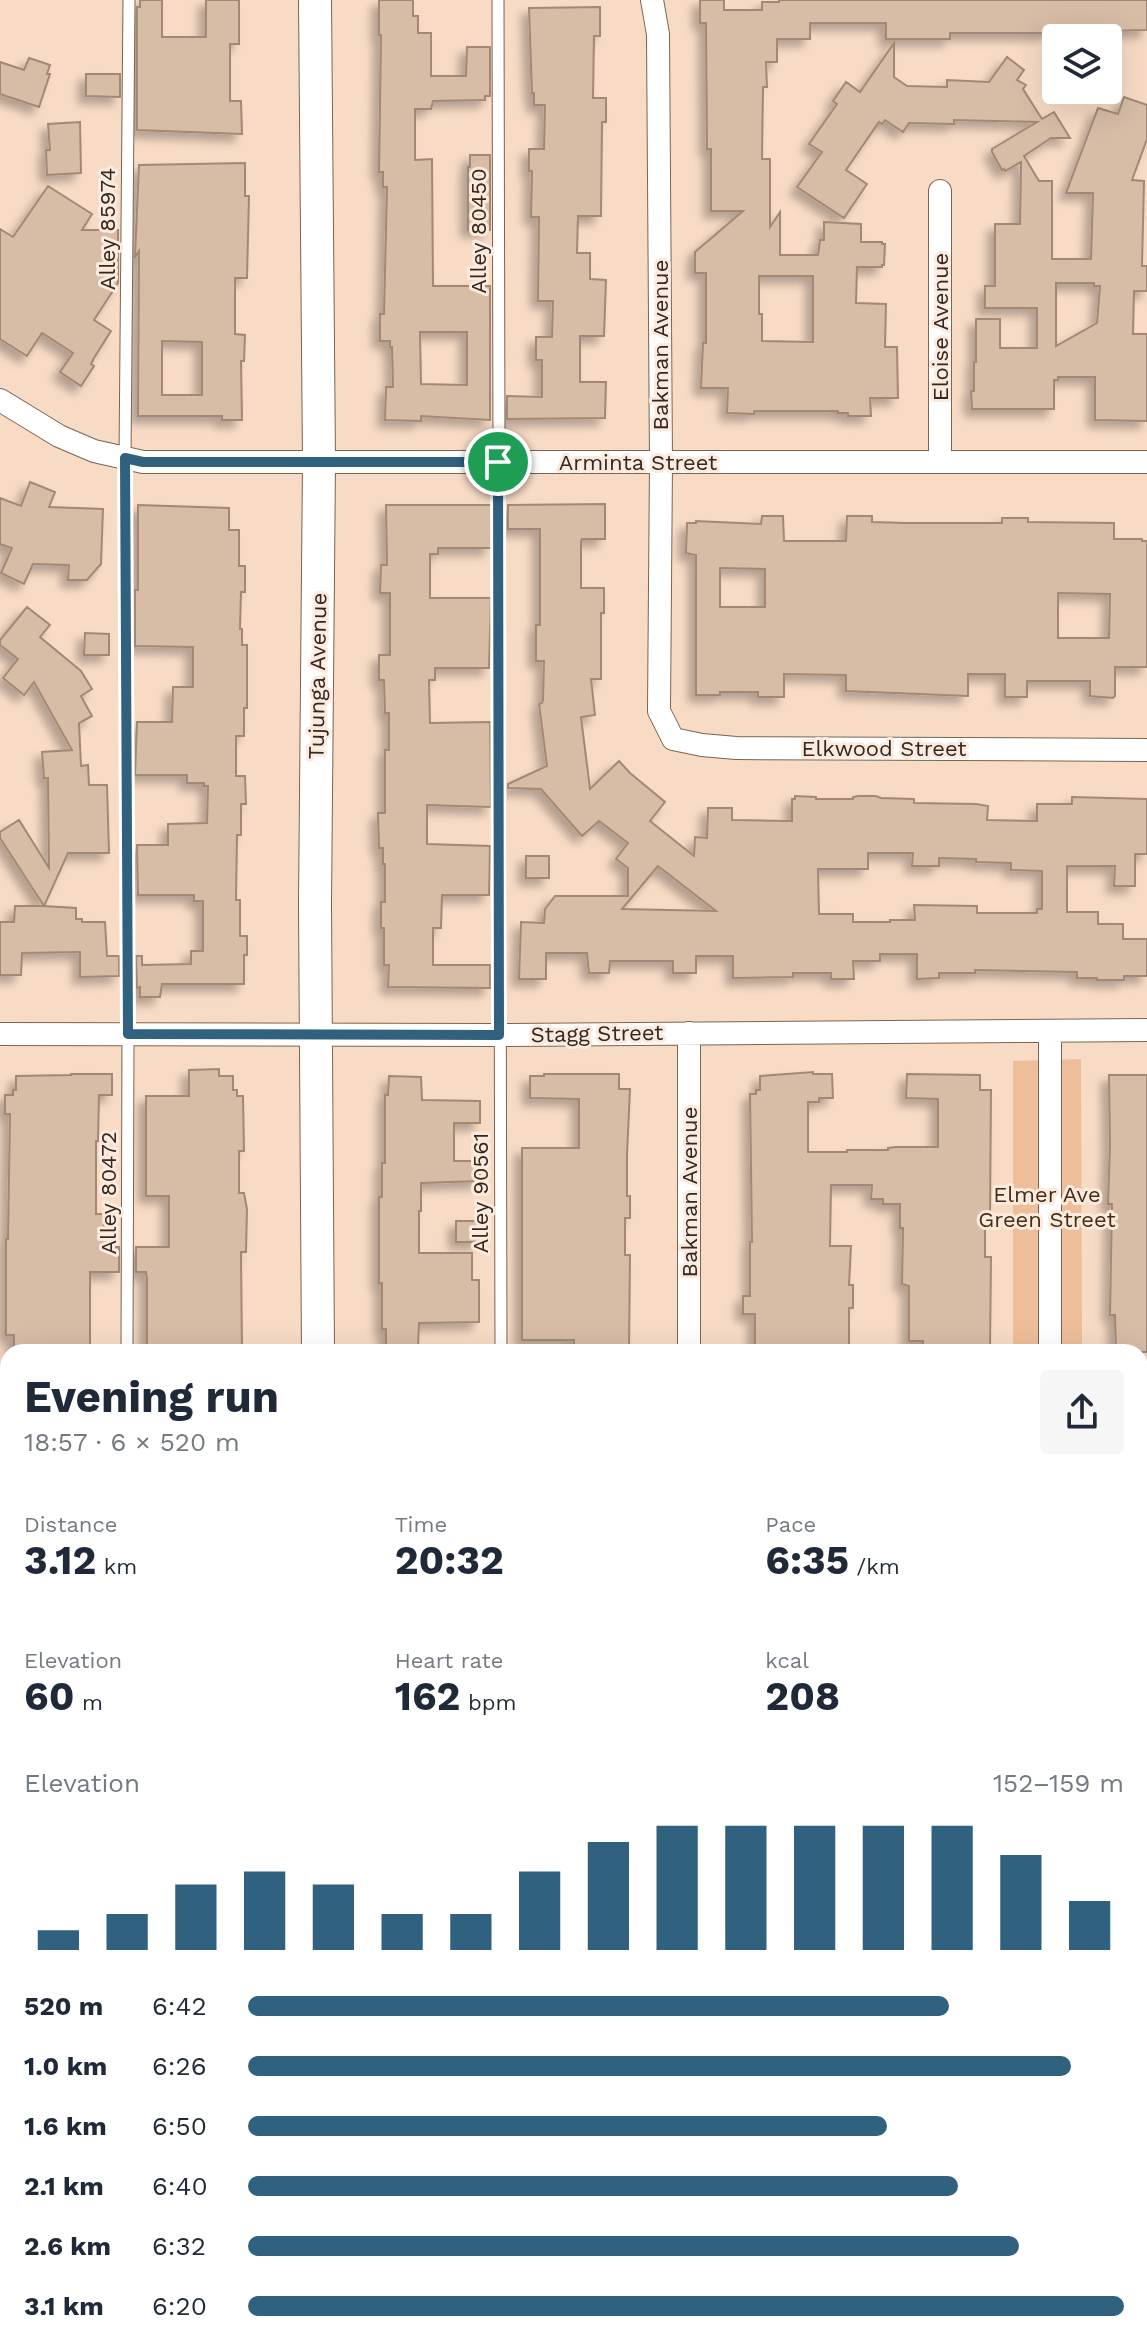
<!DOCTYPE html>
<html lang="en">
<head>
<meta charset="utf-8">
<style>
  body { margin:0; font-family:"Work Sans",sans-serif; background:#f6f6f7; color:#1f2937; height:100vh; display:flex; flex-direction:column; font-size:30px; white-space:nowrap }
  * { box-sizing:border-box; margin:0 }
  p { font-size:26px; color:#747a83 }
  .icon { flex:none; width:44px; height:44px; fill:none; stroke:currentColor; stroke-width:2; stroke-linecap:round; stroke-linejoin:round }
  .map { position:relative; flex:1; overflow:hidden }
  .drawer { position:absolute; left:0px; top:1344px; width:1148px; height:1008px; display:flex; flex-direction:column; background:#fff; border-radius:24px 24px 0 0; box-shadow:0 8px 32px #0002 }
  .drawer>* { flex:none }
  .buttons { position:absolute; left:1042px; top:24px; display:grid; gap:16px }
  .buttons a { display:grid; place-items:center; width:80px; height:80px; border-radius:8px; background:#fff; box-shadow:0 8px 32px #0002; font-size:40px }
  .pin { position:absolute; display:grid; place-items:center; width:68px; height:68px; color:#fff; margin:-34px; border:4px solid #fff; border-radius:50%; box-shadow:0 2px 8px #0007 }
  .round { display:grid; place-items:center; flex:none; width:84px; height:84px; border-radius:8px; background:#f6f6f7 }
  .overview { display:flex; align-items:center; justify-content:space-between; height:136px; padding:0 24px }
  h1 { font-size:44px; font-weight:700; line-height:60px }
  .figures { display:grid; grid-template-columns:repeat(3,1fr); gap:12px; height:136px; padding:8px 24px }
  .figures div { display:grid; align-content:center }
  .figures b { font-size:40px; font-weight:700 }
  .figures small { font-size:22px; font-weight:400 }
  .figures p { font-size:22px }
  .chart { height:224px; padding:16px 24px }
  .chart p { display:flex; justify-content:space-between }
  .chart svg { width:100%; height:144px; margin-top:8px; stroke:#30617f; stroke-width:6 }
  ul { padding:0 24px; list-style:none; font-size:26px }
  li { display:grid; grid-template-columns:128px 96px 1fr; align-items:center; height:60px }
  li i { height:20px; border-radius:10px; background:#30617f }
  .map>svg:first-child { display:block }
  .green { fill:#edbe99 }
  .building { fill:#d7bca6; stroke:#a38975; stroke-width:2; fill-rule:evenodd; filter:url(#shadow) }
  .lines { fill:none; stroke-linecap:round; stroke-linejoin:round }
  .lane-casing { stroke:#7c6450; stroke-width:13 }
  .street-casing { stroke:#7c6450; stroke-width:24 }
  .secondary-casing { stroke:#7c6450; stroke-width:34 }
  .lane { stroke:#fff; stroke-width:11 }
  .street { stroke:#fff; stroke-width:22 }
  .secondary { stroke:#fff; stroke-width:32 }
  .route-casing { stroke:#fff; stroke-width:16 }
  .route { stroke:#30617f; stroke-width:10 }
  .labels { text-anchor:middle; stroke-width:6; stroke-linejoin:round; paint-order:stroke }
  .street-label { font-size:22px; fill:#332820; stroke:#fbeadd }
  .park-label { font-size:22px; fill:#462c15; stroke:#fbeadd }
</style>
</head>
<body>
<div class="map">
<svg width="1147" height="2352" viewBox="0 0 1147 2352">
  <defs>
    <filter id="shadow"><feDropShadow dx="-7" dy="7" stdDeviation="4" flood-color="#0004"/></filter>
  </defs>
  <rect width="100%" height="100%" fill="#f7dbc5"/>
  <!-- green -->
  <path class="green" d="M1081,1059L1082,1352H1013V1061Z"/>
  <!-- building -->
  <path class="building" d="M140,0H162V37H206V0H239V44H230V101H241L242,134L137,130V7H140Z
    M379,0H413V16H418V33H431V76H466L467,47H490V96H485V100L433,101L431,109H415V160L432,159L433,286H490V420L421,416V421L385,420L386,387H393L392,347H390V341H380V314H384L387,187H383V172H379L381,35H379ZM420,332H467V385L421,384Z
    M700,0H724V10H762V2H779V0H1147V30L1100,31V29L1047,31V33H950V39H886V23H810V39H777V62H766L767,87H763L762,159H770V227L780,212V255H818L820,240H824V222L861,224V242H882V244H885L884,265H882V267H857L856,303L886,304L885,347H897L898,398H870L871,416H848V413H838V411H754V414L727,413L728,388H701L703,343H706V273H695V252L743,211H711V149H707L706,23H700ZM759,276H813V342L762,341V314H759Z
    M600,7V36H594L593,98H606V122H602L601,216H578L577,253H590V279L606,280L604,336H580V382H606L605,418L507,419V396L542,397V360H536V337H552L553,301H538L539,217H531L532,171H529V149H544L545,105H534V93H532L529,8Z
    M894,43V77L907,86L947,87V80L989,82L1007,57L1024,70L1017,80L1026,85L1023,89L1042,119L1054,112L1070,138H1051L1024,156L1039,181H1052V259H1091L1093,193H1066L1098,108L1118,114L1124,97L1147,105V139L1132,180L1144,181L1142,266H1147V291H1134L1133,334H1147V421L1095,420V377H1058V380H1054V409H972L971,391H974V362H976V319H1000V348H1037V308H985V286H995V224H1020L1021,162L1005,171L1004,169L1002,170L992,152V149L1037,122L954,120V124L909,123L903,132L885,120L882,124L879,122L846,170L867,184L844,218L797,187L822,152L809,144L837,104L833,101L846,82L860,92ZM1056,283H1094V286H1100L1097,323L1056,346Z
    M29,58L50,65L47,74H50L39,107L0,94V62L24,70Z
    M86,74H120V97L86,96Z
    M80,122L81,173L47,175L46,150H50L48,124Z
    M470,155H490V230H468V167H470Z
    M245,163V196H249L247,278H235V334L245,335L244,361H241L242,420H222V416H138L139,251L135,257L139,165ZM162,341L202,342V395H162Z
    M48,186L92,214L82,230H118V283L94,320L111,331L94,358L91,364L94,366L81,386L60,372L73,353L42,333L27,356L0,339V229L13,237Z
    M30,482L55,492L49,507L103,509L101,564L87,580H68L69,565L33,564L24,584L1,573L12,548L0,544V498L21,506Z
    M605,504V539H582L581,541V588H604V613H601V679H591L595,715L581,717L590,789L619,761L630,773L665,802L650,821L694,856L695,837L707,838L708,808H732V820L792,821V799H795V796L816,797V799H853V797L858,796H876L881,798L914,799V803L976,804L988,806L987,820L1037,821V804H1072V797L1147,799V854H1135V886H1114L1115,866H1067V912H1098V924H1123V939H1147V976H1124V980H1097V978H1077V972L975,970V973H939V978L917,979V954H880V961H853L854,979H831V973H793V977L733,978V956H696V973H673V961H610L609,973H589L587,953H546V979H519L521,922L544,923L545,909L555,896H628V868L616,859L628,843L599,821L582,836L541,789L508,788V784L547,766L539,704L542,703L543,700L544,661H536V625H540V529H508V505ZM868,853H913L912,866H939V858L976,859V862L1011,863V870L1042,871V909H1037V913H977V906L914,905L915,920H890V922H853V914H819L818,869H868ZM658,866L716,911L622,909Z
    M138,505L229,508V530H239V566H245V592H241L240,629H242V645H247V708H244V736H236V776H245L246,804H241V835H237L236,900H240V936H247V955H244V984H162L160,997H140V987L137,988L136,956H142V965L191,964V951H203V901H194V895H138L137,845H168V824L207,823L208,786H204V783H187V775H135L137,722H172L173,687H193V647L135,646V590H138Z
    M386,505H491V548H438V554H430V598H491L489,668H435V680H429L430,723L490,722L491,807L427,805V844L490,846L489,895H442L441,928H433V965H490V988L388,987L389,965H384V928H381V902H385V864H383V848H379L378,813H385V750H389V713H385L384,680H379V655H390V593H380L381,565H387Z
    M762,516H783L784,541H846L847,516H872V522L906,523H1002V518H1028V522L1114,523V539H1142V541H1147V667H1115V696L1113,698L1090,696V681H1027V697H1005V674H968V696L846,691V675L784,674V697H758V692H720V695H696V555L686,553L687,523H696V521L761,524ZM720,568L765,569V607H720ZM1058,593L1110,594L1109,638H1058Z
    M27,607L50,625L40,637L81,671L92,689L81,696L92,716L79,723L81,766L88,765L89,785H107L109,853H68L44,906L76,908V919H82V922H105L107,956H119V976L80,977V952L22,953L21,975H0V922H14L15,906H44L0,838V832L19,820L49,868L48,778H44L42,752L72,750L34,682L24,695L3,678L18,659L0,645V640Z
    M85,633L109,634V655H84Z
    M526,856H549V878H526Z
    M219,1069V1076H233V1090H237V1096H243L244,1151H239V1193H244L247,1209L246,1252H241L242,1352H147V1279L146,1272H136V1247H169V1196H146V1096H189V1070Z
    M813,1072V1074H832L833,1098H819V1102H808V1152H847V1150H888V1148L896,1147H938V1099L906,1098L907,1074L980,1075V1090H991L990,1219H985V1257H991L990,1352H923V1341H909V1286L902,1284L903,1228H900V1204H883V1199H871L872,1185H831L830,1246H851L849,1285H853V1308H849V1352H755V1314H743V1296H750V1242H752L750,1094H756V1090H760V1076Z
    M71,1074H112V1095H99L98,1141H96V1214H104V1232H110V1247H119V1272H90V1352H14V1335H6V1239H8L10,1114H5V1095H13V1090H16V1076L71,1075Z
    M544,1074H619V1089H630L627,1155V1196H630V1218H625V1255H630L629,1352H574V1340H522V1148H579V1099L530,1098V1076H544Z
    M1109,1075H1147V1352H1116L1115,1315H1110L1112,1204H1108L1110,1146Z
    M389,1076L421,1077L422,1100L480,1101V1123H454V1161H479L480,1181L421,1183V1211H419V1253H472V1280H479V1322L419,1323L418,1348L386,1347V1329H382V1283H379V1197H382V1163H385V1095H388Z
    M456,1221H480V1242H456Z"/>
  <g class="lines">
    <defs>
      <path id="lane" d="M498,0L501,1352
        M127,1352L128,1034L125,458L129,0
        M0,2310H8
        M543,2344V2352
        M1091,2344V2352"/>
      <path id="street" d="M652,0L658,34L661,462L659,711L673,739L702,745L736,748L1147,750
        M940,191V462
        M0,400L59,436L94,451L143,462H1147
        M1050,1031V1352
        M689,1033V1352
        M0,1034L499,1035L1147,1030
        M0,1759H8
        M1140,1760H1147
        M1140,2125H1147"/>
      <path id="secondary" d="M315,0L319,462L315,904L318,1352
        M318,2344V2352"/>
    </defs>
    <!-- lane casing -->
    <use href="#lane" class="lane-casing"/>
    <!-- street casing -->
    <use href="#street" class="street-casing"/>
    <!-- secondary casing -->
    <use href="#secondary" class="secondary-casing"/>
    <!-- lane -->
    <use href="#lane" class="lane"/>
    <!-- street -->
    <use href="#street" class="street"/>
    <!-- secondary -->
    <use href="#secondary" class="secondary"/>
  </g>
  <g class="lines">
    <defs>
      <path id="route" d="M125,458L143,462H498L499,1035L128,1034Z"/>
    </defs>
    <!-- route casing -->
    <use href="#route" class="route-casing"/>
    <!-- route -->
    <use href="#route" class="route"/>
  </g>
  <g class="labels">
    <!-- street labels -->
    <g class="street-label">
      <text transform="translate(107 229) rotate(-90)" y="8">Alley 85974</text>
      <text transform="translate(478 231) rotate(-90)" y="8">Alley 80450</text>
      <text transform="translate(940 327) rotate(-90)" y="8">Eloise Avenue</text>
      <text transform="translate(660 345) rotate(-90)" y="8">Bakman Avenue</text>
      <text x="638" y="470">Arminta Street</text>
      <text transform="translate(317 676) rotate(-89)" y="8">Tujunga Avenue</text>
      <text x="884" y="756">Elkwood Street</text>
      <text transform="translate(597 1033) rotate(-1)" y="8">Stagg Street</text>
      <text transform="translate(689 1192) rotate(-90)" y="8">Bakman Avenue</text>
      <text transform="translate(108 1193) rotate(-90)" y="8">Alley 80472</text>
      <text transform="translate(480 1193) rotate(-90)" y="8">Alley 90561</text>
    </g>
    <!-- park labels -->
    <g class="park-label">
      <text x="1047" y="1202">Elmer Ave<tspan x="1047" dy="25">Green Street</tspan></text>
    </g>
  </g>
</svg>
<div class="buttons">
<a><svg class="icon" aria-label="layers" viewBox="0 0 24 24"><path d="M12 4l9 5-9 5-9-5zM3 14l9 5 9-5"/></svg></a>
</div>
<div class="pin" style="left:498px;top:462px;background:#1e9e55"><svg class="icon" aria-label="arrive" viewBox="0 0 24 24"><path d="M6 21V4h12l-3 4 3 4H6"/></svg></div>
<section class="drawer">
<div class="overview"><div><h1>Evening run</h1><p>18:57 · 6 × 520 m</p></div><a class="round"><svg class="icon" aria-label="share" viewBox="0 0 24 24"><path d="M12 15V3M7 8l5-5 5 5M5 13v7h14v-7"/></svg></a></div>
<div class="figures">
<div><p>Distance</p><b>3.12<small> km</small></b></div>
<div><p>Time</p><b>20:32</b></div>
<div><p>Pace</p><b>6:35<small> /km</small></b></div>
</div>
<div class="figures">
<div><p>Elevation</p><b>60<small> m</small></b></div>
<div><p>Heart rate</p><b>162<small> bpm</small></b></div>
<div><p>kcal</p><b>208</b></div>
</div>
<div class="chart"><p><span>Elevation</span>152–159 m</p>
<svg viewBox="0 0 160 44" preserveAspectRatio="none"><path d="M5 44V38M15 44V33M25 44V24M35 44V20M45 44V24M55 44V33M65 44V33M75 44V20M85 44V11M95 44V6M105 44V6M115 44V6M125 44V6M135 44V6M145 44V15M155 44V29"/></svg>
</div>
<ul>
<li><b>520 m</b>6:42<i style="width:80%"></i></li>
<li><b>1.0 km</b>6:26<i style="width:94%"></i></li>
<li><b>1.6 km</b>6:50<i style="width:73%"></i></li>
<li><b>2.1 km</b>6:40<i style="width:81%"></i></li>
<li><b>2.6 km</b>6:32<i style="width:88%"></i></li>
<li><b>3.1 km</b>6:20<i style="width:100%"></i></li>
</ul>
</section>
</div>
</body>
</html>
